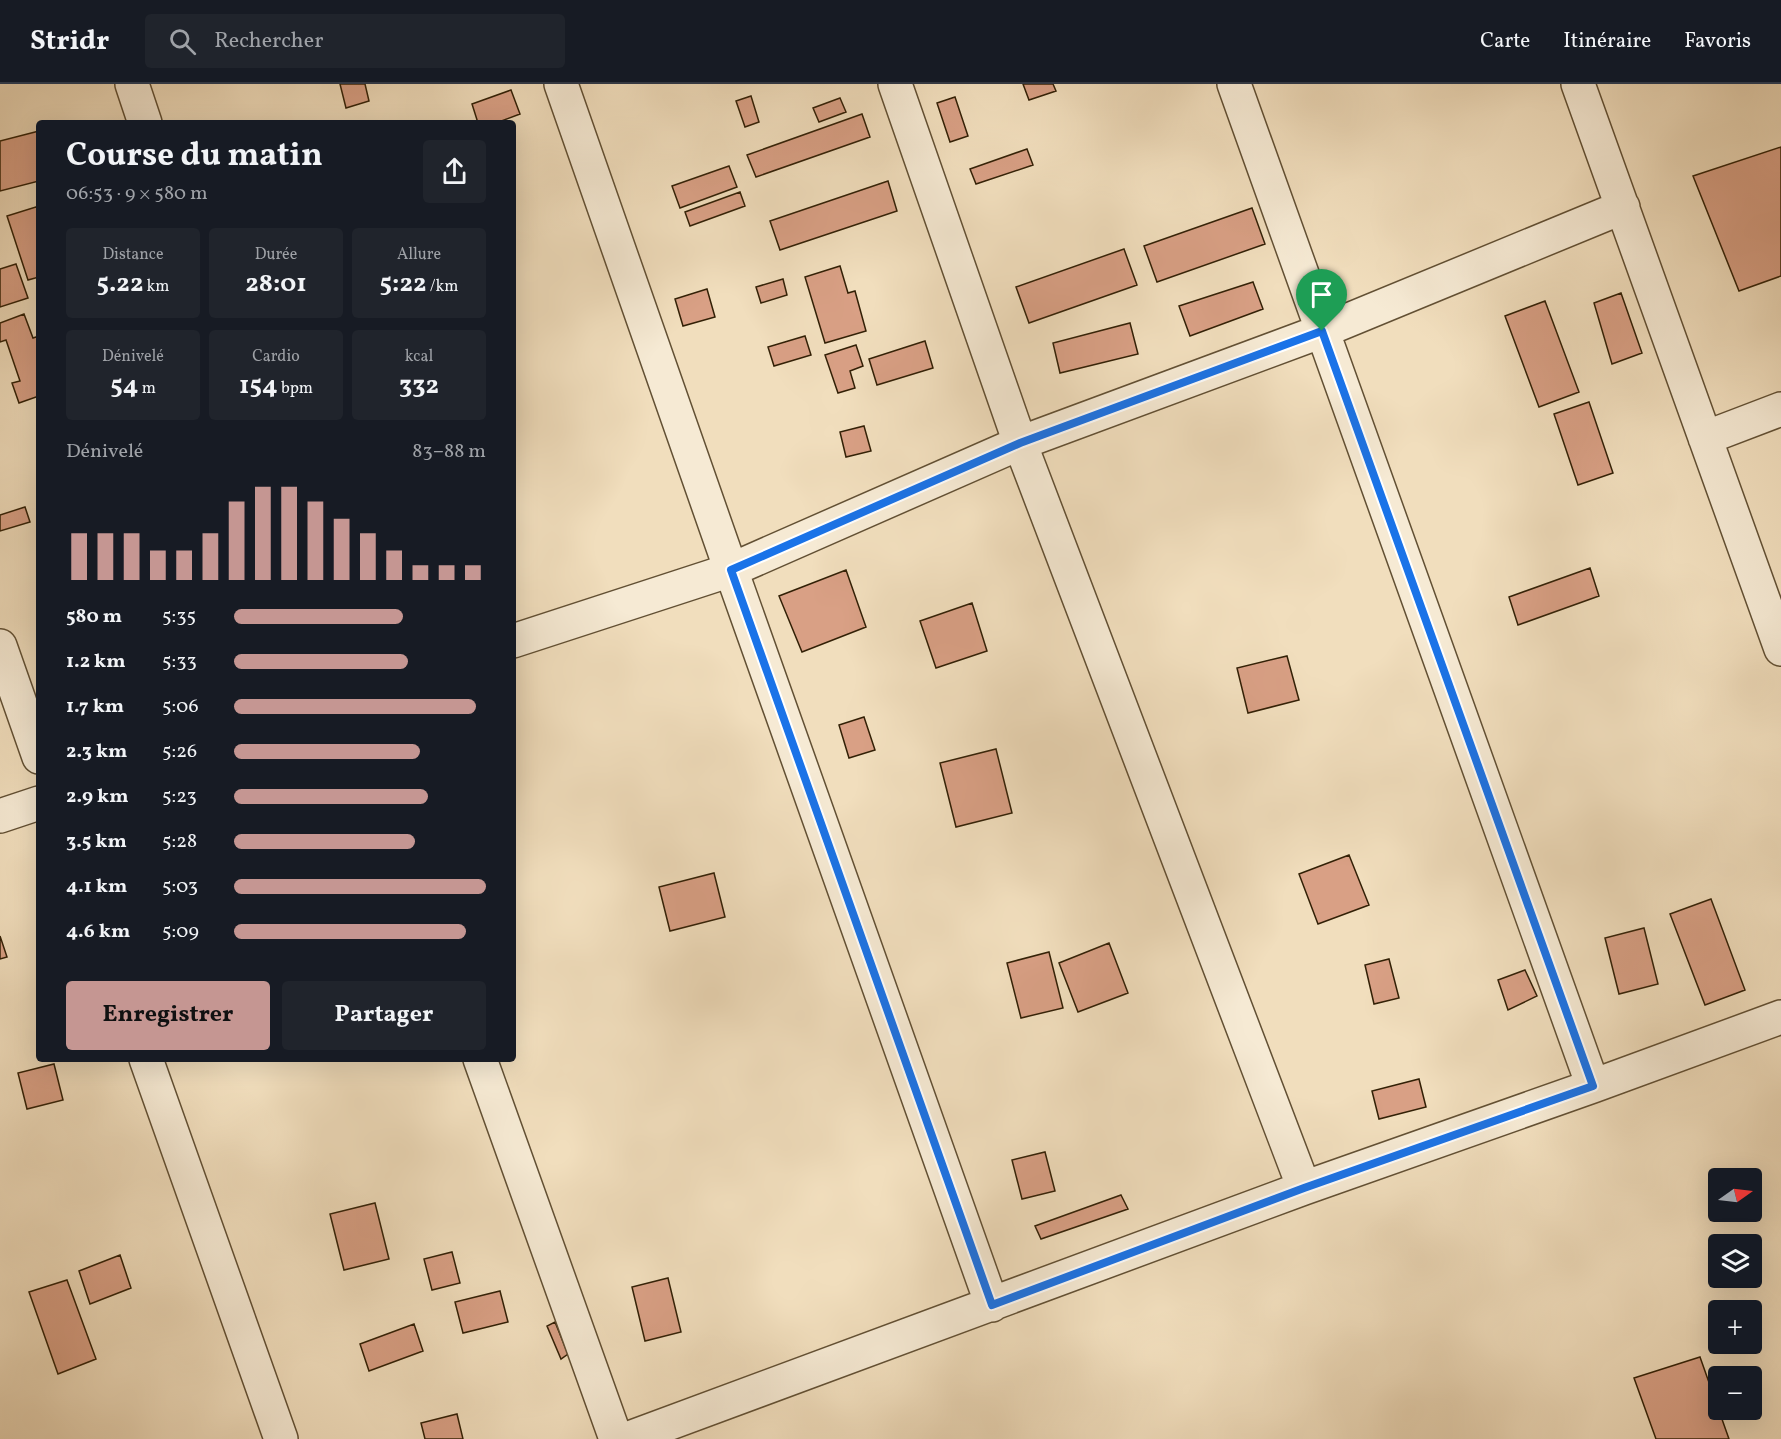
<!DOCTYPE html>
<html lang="fr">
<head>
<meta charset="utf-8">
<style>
  body { margin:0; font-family:Vollkorn,serif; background:#20242c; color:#f1f3f6; height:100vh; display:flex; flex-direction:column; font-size:22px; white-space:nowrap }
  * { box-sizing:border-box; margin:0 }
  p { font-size:20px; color:#9ea1a6 }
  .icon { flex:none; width:33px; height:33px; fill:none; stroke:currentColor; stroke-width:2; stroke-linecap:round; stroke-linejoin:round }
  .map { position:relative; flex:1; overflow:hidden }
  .sheet { position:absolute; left:36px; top:36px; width:480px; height:942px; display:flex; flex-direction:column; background:#171b24; border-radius:6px; box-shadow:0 6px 24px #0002 }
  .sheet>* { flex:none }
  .needle { width:39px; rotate:76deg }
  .fabs { position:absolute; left:1708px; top:1084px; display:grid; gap:12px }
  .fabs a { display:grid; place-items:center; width:54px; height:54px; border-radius:6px; background:#171b24; box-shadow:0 6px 24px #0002; font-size:30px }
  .pin { position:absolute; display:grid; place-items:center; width:51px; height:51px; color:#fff; margin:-62px -26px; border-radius:50% 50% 50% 0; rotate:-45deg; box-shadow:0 0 6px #0007 }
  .pin .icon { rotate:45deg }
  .round { display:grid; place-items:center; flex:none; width:63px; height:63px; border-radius:6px; background:#20242c }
  .overview { display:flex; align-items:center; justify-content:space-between; height:102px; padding:0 30px }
  h1 { font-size:33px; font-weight:700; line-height:45px }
  .metrics { display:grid; grid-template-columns:repeat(3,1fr); gap:9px; height:102px; padding:6px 30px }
  .metrics div { display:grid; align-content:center; border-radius:6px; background:#20242c; text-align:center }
  .metrics b { font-size:26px; font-weight:700 }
  .metrics small { font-size:16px; font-weight:400 }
  .metrics p { font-size:16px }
  .chart { height:168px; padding:12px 30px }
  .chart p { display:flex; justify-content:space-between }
  .chart svg { width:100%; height:108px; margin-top:6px; stroke:#c59692; stroke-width:6 }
  .action { display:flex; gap:12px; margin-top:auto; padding:12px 30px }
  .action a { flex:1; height:69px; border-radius:6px; background:#c59692; color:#111; font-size:24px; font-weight:700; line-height:69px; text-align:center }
  .action a+a { background:#20242c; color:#f1f3f6 }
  ul { padding:0 30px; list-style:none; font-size:20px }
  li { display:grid; grid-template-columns:96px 72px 1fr; align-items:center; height:45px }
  li i { height:15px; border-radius:8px; background:#c59692 }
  header { display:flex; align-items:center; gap:36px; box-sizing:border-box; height:84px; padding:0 30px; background:#171b24; border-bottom:2px solid #363941 }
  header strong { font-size:28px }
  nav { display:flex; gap:33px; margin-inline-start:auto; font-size:21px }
  .search { width:420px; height:54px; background:#20242c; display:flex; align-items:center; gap:15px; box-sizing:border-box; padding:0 21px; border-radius:6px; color:#9ea1a6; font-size:22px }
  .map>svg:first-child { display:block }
  .building { fill:#d9a085; stroke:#322006; stroke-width:1.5 }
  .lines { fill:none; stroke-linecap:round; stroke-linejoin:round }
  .minor-casing { stroke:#625034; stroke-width:36 }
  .minor { stroke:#f6ead4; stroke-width:33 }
  .route-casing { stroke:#fff; stroke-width:12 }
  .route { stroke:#1a73e8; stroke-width:8 }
</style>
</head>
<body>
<header>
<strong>Stridr</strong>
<div class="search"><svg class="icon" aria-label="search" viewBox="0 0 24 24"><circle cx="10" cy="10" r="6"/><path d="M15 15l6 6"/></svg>Rechercher</div>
<nav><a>Carte</a><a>Itinéraire</a><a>Favoris</a></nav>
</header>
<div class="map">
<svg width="1781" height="1355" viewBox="0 0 1781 1355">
  <rect width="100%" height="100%" fill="#f1debd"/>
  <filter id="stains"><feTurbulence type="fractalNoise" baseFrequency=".00333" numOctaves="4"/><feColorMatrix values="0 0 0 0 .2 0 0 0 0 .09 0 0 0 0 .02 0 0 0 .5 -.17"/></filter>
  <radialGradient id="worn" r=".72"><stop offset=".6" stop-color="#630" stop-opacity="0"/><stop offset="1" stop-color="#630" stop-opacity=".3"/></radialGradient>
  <!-- building -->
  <path class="building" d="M340,0H365L369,17L346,24Z
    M1023,0H1053L1056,7L1029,16Z
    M511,6L520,30L496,39H478L472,20Z
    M751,12L759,38L745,43L736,17Z
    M955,13L968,52L950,58L937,19Z
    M840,14L846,28L819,38L813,24Z
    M862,30L870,53L756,93L747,71Z
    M39,47V97L0,107V57Z
    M1781,63V192L1739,207L1693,92Z
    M1027,65L1033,81L976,100L970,85Z
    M729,82L737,103L680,124L672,102Z
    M888,97L897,127L780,166L770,137Z
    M740,108L745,122L690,142L685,128Z
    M39,122V139H38L39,143V193L28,196L7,132Z
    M1252,124L1265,160L1157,198L1144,162Z
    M1124,165L1137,201L1029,239L1016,203Z
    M16,180L28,214L0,223V185Z
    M840,182L848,209L855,207L866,247L825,259L805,193Z
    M783,195L787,211L761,219L756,203Z
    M1253,198L1263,225L1190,252L1179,222Z
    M707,205L715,233L683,242L675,215Z
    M1621,209L1642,269L1612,280L1594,219Z
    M1545,217L1579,308L1539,323L1505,232Z
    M24,230L33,254L39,252V312L19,319L12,299L20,297L6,256L0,258V239Z
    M1130,239L1138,270L1060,289L1053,259Z
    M805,252L811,271L774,282L768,263Z
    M925,257L933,284L877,301L869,275Z
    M856,261L863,282L850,287L855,304L838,309L825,271Z
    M1589,318L1613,389L1578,401L1554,330Z
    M864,342L871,367L846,373L840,348Z
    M25,423L30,438L0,447V431Z
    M1590,484L1599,512L1518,541L1509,513Z
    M846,486L866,543L802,568L779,512Z
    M972,519L987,567L936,584L920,537Z
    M1287,572L1299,616L1248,629L1237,584Z
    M864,633L875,666L849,674L839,641Z
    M996,665L1012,729L956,743L940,679Z
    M1349,771L1369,821L1318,840L1299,790Z
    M714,789L725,833L670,847L659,803Z
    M1711,815L1745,906L1705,921L1670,830Z
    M1644,844L1658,900L1619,910L1605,854Z
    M0,852L7,873L0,875Z
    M1109,859L1128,909L1078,928L1059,879Z
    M1049,868L1063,924L1021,934L1007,879Z
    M1389,875L1399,914L1374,920L1365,881Z
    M1525,886L1537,912L1508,926L1498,896Z
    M54,980L63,1016L27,1025L18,989Z
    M1419,995L1426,1023L1379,1035L1372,1007Z
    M1045,1068L1055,1107L1022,1115L1012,1076Z
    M1121,1111L1128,1125L1041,1155L1035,1142Z
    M375,1119L389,1175L344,1186L330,1130Z
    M452,1168L460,1199L432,1206L424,1175Z
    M120,1171L131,1204L90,1220L79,1187Z
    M668,1194L681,1248L645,1257L632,1203Z
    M67,1196L96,1275L58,1290L29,1208Z
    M500,1207L508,1238L463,1249L455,1218Z
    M555,1238L568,1270L561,1275L547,1242Z
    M414,1240L423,1267L369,1287L360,1260Z
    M1700,1273L1729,1355H1656L1634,1294Z
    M457,1330L463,1355H425L421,1339Z"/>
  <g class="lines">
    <defs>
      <path id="minor" d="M132,0L145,39
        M561,0L731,486L992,1221
        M895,0L1020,359L1304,1104
        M1234,0L1593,1002
        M1578,0L1781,565
        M1705,354L1781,325
        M513,557L731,486L1020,359L1322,247L1623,123
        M0,562L39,673
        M0,732L39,719
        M146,975L281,1355
        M480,975L616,1355
        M627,1355L1304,1104L1593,1002L1781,933"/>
    </defs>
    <!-- minor casing -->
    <use href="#minor" class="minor-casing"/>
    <!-- minor -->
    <use href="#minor" class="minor"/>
  </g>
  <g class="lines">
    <defs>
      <path id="route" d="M1322,247L1593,1002L1304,1104L992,1221L731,486L1020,359Z"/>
    </defs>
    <!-- route casing -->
    <use href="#route" class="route-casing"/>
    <!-- route -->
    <use href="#route" class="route"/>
  </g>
  <rect width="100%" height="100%" filter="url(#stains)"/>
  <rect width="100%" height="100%" fill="url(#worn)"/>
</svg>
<div class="fabs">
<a><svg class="needle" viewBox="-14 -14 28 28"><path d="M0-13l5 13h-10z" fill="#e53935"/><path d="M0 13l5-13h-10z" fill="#9ea1a6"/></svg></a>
<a><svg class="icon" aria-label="layers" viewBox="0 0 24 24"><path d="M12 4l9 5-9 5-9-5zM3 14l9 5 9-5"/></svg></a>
<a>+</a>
<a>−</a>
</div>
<div class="pin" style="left:1322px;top:247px;background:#1e9e55"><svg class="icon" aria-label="arrive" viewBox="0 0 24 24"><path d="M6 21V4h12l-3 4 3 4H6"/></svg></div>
<section class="sheet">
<div class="overview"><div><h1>Course du matin</h1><p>06:53 · 9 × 580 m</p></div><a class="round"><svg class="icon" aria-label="share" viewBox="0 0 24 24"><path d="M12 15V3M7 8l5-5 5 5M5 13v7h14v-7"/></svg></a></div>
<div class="metrics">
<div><p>Distance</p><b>5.22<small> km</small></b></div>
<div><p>Durée</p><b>28:01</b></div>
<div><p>Allure</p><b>5:22<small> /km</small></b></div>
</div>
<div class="metrics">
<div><p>Dénivelé</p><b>54<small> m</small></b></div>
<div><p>Cardio</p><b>154<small> bpm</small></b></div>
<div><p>kcal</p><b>332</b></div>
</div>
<div class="chart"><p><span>Dénivelé</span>83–88 m</p>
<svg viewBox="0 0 160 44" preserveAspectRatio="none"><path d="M5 44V25M15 44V25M25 44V25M35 44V32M45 44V32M55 44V25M65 44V12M75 44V6M85 44V6M95 44V12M105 44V19M115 44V25M125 44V32M135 44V38M145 44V38M155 44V38"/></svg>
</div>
<ul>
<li><b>580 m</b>5:35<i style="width:67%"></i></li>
<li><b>1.2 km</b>5:33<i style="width:69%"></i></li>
<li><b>1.7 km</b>5:06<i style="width:96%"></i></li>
<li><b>2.3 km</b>5:26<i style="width:74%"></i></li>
<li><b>2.9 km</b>5:23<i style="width:77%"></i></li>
<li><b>3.5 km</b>5:28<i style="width:72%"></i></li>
<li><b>4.1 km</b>5:03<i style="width:100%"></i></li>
<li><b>4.6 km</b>5:09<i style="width:92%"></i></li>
</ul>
<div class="action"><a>Enregistrer</a><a>Partager</a></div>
</section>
</div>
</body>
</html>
